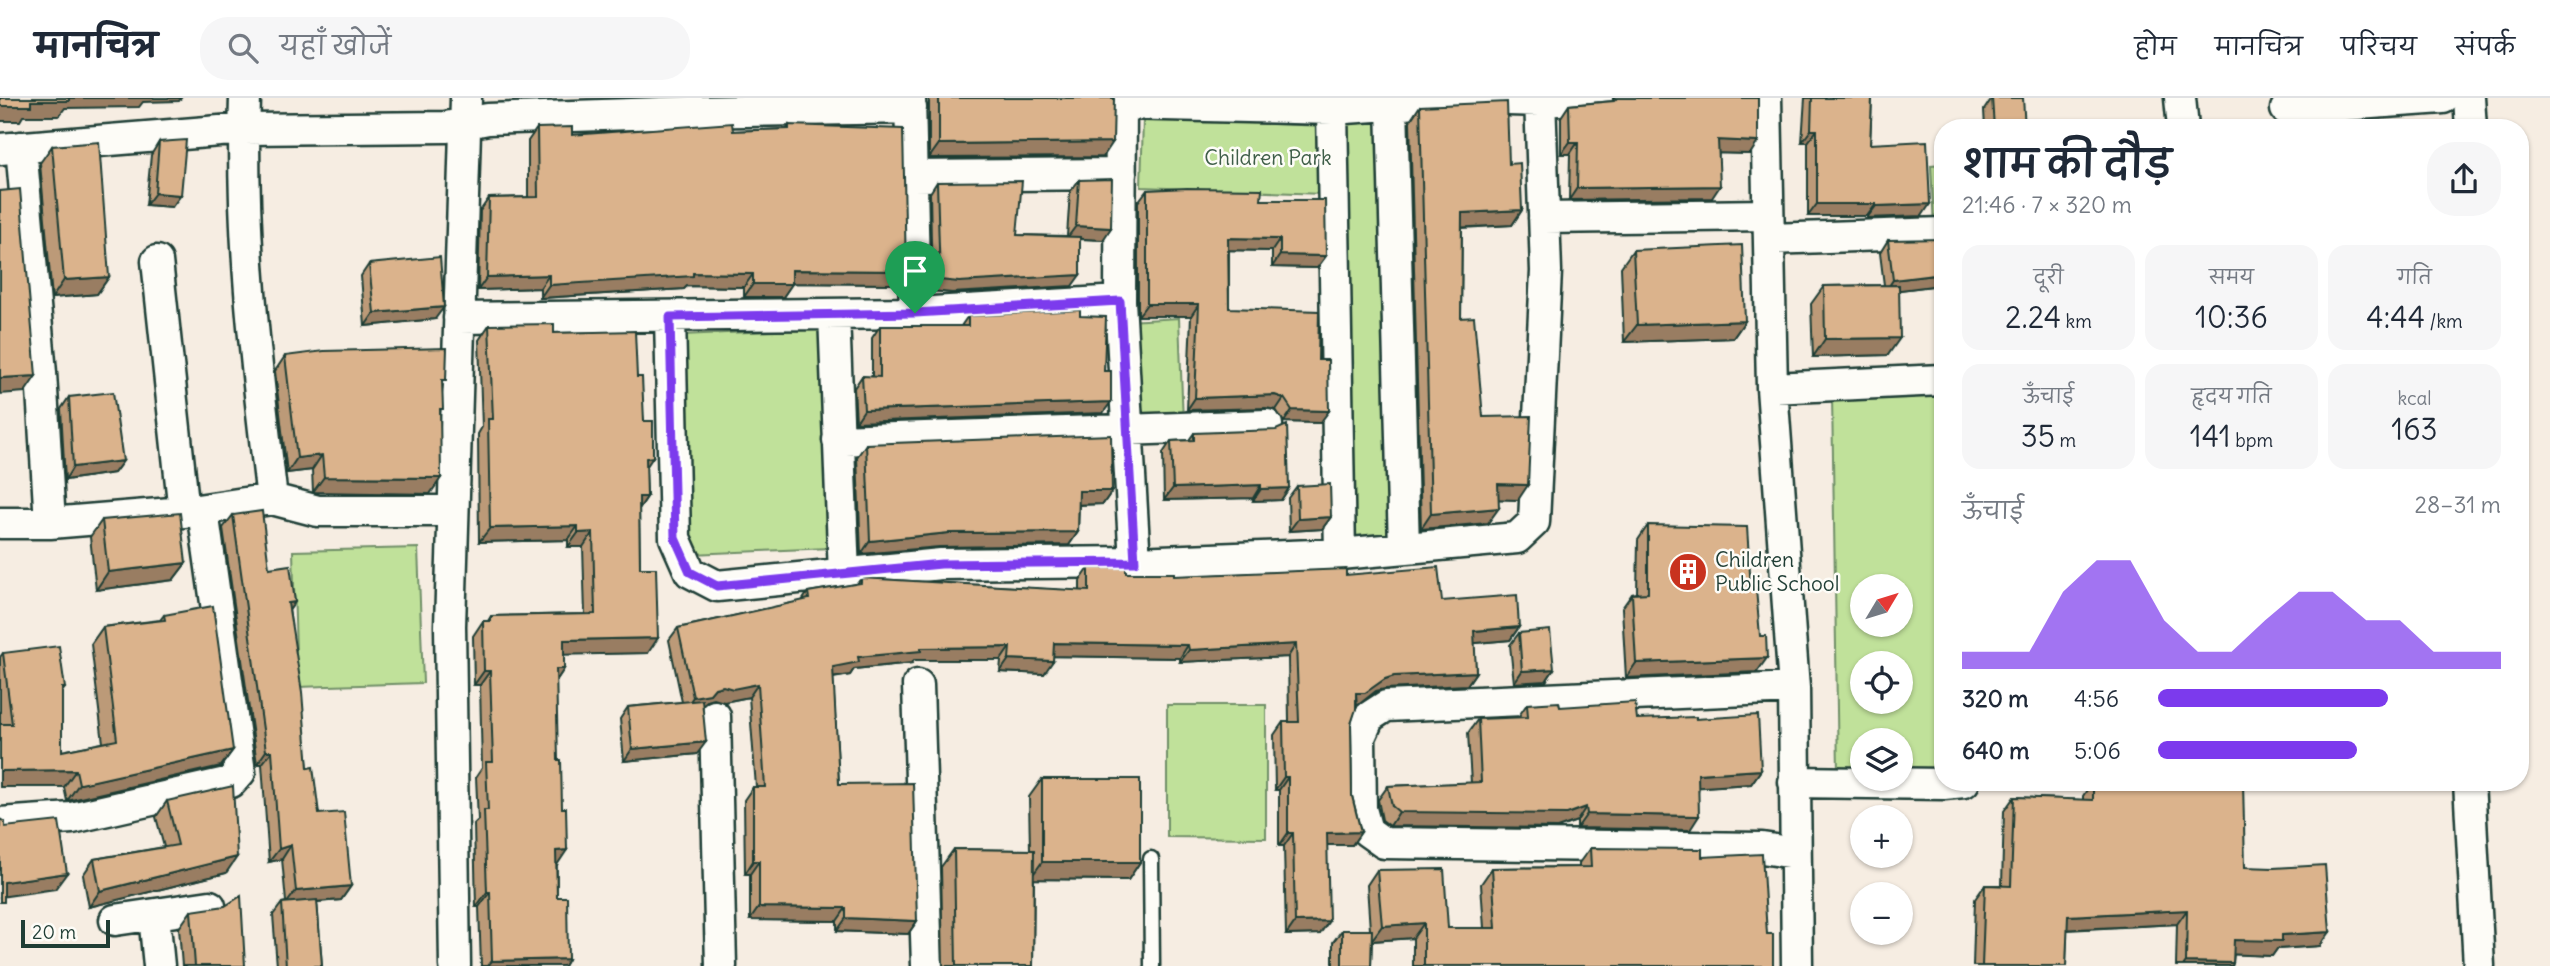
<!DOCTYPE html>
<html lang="hi">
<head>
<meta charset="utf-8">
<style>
  body { margin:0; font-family:Delius,"Playpen Sans Deva",sans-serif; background:#f6f6f7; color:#1f2937; height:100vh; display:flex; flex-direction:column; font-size:26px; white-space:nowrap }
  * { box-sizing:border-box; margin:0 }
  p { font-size:23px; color:#747a83 }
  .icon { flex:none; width:38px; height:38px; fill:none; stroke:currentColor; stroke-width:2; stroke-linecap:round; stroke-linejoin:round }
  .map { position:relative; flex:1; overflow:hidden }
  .sheet { position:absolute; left:1934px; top:21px; width:595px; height:672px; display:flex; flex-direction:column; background:#fff; border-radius:28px; box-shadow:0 2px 5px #0004 }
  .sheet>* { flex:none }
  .needle { width:46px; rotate:52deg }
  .tools { position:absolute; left:1850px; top:476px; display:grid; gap:14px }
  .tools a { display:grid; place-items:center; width:63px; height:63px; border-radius:50%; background:#fff; box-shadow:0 2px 5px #0004; font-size:35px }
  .scale { position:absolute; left:21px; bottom:18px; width:89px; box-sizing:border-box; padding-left:7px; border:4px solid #1f3d34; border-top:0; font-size:19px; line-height:24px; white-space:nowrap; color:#1f3d34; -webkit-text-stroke:5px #fdfcf7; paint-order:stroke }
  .pin { position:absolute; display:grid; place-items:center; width:60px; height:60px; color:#fff; margin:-72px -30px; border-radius:50% 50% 50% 0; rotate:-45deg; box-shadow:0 0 7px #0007 }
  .pin .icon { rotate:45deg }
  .round { display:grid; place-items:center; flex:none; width:74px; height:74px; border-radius:28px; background:#f6f6f7 }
  .summary { display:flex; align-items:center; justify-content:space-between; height:119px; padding:0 28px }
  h1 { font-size:38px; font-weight:600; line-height:52px }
  .figures { display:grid; grid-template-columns:repeat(3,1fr); gap:10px; height:119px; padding:7px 28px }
  .figures div { display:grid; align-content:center; border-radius:18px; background:#f6f6f7; text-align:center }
  .figures b { font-size:30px; font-weight:600 }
  .figures small { font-size:19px; font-weight:400 }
  .figures p { font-size:19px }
  .chart { height:196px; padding:14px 28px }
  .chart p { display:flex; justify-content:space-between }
  .chart svg { width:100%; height:126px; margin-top:7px; fill:#7c3aed; opacity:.7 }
  ul { padding:0 28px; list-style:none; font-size:23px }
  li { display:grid; grid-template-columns:112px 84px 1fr; align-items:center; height:52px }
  li i { height:18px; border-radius:9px; background:#7c3aed }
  header { display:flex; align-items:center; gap:42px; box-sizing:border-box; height:98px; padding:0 35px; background:#fff; border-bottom:2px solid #e0e1e3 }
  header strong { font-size:33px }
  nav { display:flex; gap:38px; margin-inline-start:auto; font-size:24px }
  .search { width:490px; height:63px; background:#f6f6f7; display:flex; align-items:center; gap:18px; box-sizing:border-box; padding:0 24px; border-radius:28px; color:#747a83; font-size:26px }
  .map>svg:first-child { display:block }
  .green { fill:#c0e19a; stroke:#708f67; stroke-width:2; fill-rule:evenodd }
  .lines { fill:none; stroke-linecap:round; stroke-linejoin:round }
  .service-casing { stroke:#1f3d34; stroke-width:19 }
  .minor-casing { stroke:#1f3d34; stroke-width:35 }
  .service { stroke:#fdfcf7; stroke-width:14 }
  .minor { stroke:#fdfcf7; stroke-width:30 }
  .wall { fill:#bc9a78; stroke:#1f3d34; stroke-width:2 }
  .shaded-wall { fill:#997d62; stroke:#1f3d34; stroke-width:2 }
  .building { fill:#dbb38c; stroke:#1f3d34; stroke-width:2 }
  .route-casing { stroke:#fff; stroke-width:14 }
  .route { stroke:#7c3aed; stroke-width:9 }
  .labels { text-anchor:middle; stroke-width:5; stroke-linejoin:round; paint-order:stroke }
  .park-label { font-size:21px; fill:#3f5e48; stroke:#fdfcf7 }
  .poi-label { font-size:21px; fill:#1f3d34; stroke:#fdfcf7; text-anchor:start }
</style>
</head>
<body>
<header>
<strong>मानचित्र</strong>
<div class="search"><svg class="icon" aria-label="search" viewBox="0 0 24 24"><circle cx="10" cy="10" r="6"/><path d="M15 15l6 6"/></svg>यहाँ खोजें</div>
<nav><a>होम</a><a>मानचित्र</a><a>परिचय</a><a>संपर्क</a></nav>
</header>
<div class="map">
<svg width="2550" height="868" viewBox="0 0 2550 868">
  <rect width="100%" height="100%" fill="#f6ede2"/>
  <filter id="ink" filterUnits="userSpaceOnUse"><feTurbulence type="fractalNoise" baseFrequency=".0143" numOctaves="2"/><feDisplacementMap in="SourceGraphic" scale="14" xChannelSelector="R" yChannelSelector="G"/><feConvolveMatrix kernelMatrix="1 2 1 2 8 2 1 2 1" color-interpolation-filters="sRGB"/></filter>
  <g filter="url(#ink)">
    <!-- green -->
    <path class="green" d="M1340,20L1387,21L1399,436L1347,442Z
      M1143,21L1324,28L1322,96L1141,89Z
      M1942,66V128H1934L1931,67Z
      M1179,220L1183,325L1133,327L1128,223Z
      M819,231L830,450L692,456L681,237Z
      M1942,295V674H1901L1900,642H1862V675H1838L1832,297ZM1862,488H1900V527H1862ZM1862,565H1900V604H1862Z
      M418,450L423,585L297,589L293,453Z
      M1167,607H1266V740L1167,739Z"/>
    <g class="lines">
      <defs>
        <path id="service" d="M1151,761L1152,868"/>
        <path id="minor" d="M245,0C240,137 256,266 272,401
          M910,0L915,215L1120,203
          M1121,0L1120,203L1135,464L1340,456L1517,440L1534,424L1546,173L1540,0
          M1766,0L1772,290L1794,590L1797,868
          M2180,0L2183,30
          M2469,0L2471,30
          M1121,6L1332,11L1473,1L1540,3L1597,0
          M1392,7L1404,450
          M1332,11L1340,456
          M2286,11L2443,0
          M21,49L41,275L50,425
          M0,51L244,31L446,29L488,21L690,14L911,10
          M912,78L1121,76
          M1544,120L1768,117
          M1769,141L1942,135
          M157,163L184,414
          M834,216L844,477
          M670,219L675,440L690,474L717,488L941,466L1135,464
          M459,220L915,215
          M1772,290L1942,282
          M838,342L1267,327
          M0,425H50L184,414L272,401L318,413H453
          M918,587L927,868
          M1794,590L1386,608L1369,619L1360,639L1361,711L1367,733L1384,745L1762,750L1795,755
          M715,618L721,868
          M1794,684L1944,686L1964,684
          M2469,684L2479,868
          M0,725L72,720L231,684L240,674L203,413
          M154,817L159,868
          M115,822L210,808
          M455,868L450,528L466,0"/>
      </defs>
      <!-- service casing -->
      <use href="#service" class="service-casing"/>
      <!-- minor casing -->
      <use href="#minor" class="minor-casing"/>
      <!-- service -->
      <use href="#service" class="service"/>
      <!-- minor -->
      <use href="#minor" class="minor"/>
    </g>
    <!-- wall -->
    <path class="wall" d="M929,0H1114L1103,59L929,60Z
      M1614,0H1758L1750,56L1719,55L1712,100L1569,102L1570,56H1561V19L1569,7L1613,3Z
      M1805,0H1872L1870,46L1922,118L1867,120V118H1808V44H1802Z
      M1992,0L2025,30H1985L1984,12Z
      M1420,8L1509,66L1522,112L1512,127L1462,130L1461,220L1483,319L1518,402L1498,401L1488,425L1421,431L1410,23Z
      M789,27L897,186L792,185L783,199H744V189L687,188L684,191L540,200V190L478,192L480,113L489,100L528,99V43L537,30L572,37L733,33L787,31Z
      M159,44L172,109L146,107L151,57Z
      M52,48L109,179L97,196L52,200L40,65Z
      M1079,82L1103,142L1080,141L1072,188L952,195L932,193L930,95L937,84L1017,137L1067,138L1070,94Z
      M1147,92L1261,102L1326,158L1317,170L1272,169V153L1229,152V210L1318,262L1320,325L1284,324L1276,312L1266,310L1187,312L1191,218H1138V104Z
      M1888,142L1940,187L1899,192L1888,257L1813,259L1811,206L1824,188L1884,187L1880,155Z
      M1633,152L1745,223L1733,240L1624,244L1621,169Z
      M369,166L435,221L365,228L361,178Z
      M968,218H1080L1103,315L856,324L854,290L862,278L872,279V240L880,228H961Z
      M489,227L554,235L637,279L644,323L647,399L639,411L640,470L648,555L564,556V571L556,583L557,799L568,861L564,868H481L479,809H476L474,726L478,722L476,679L482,670L480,587H474L473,538L483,523H488L491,518L585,516L583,449H568V442L479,444L478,336L482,329L479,242Z
      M285,258L443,287L440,315L430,396L313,394L312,372L287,375L275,273Z
      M69,299L123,363L114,375L65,382L61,311Z
      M1194,335L1289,390L1281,402L1253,403V400L1164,402L1163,355L1171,343L1189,342Z
      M866,346L1112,393L1103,406L1079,407L1078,434L1069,447L939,449L861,456L857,359Z
      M1297,388L1331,419L1322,431L1289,433L1288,400Z
      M233,417L269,470L295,504L289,512L308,670L319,716L351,788L341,802L317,804L322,868H277L273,817L282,805L286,804L282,761L269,764L262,666H257L223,430Z
      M102,422L186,465L173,482L96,492L90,439Z
      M1648,427L1751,491L1757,574L1626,580L1622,510L1632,496L1637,495L1638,442Z
      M1089,470L1126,475L1174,478L1346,477L1442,503L1519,529L1510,542L1474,545L1476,574L1467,587L1385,591L1376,593L1356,608L1351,626L1352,698L1361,734L1352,747H1327L1320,836L1286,837L1284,748H1279V692H1275L1274,637L1283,624H1289L1288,559L1180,564V560L1053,558L1044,576L1000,574L1001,562H914L912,565L854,571L850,577L833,580L839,686L917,823L908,836L837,833V823L750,822V776H745L744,702L753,689H756L749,599L724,604L714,601L707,603L703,607L697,656L624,663L620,621L628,609L682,604L669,542L678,530L802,503L808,494L857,486L861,480L1080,493V483Z
      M164,517L233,652L221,668L69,703H67L64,689H0V559L3,555L65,590L62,594V653L103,645L91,546L103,529L160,522Z
      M1519,535L1554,571L1546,583L1514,585L1510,547Z
      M1527,606L1560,609L1637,621H1696L1761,672L1751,686L1699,689L1690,732L1577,730V723L1557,730L1390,728L1382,722L1378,702L1388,688L1471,685L1468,635L1478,621L1518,619Z
      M1042,681L1140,764L1128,782L1034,781L1033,868H943L941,769L954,751L1030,752L1029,699Z
      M2092,684L2245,769L2320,848L2277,851L2272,858L2234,856L2233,865L2232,868H2176L2177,826L2067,832L2066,868H1973L1975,801L1985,787H2002L2004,713L2014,699L2083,702V698Z
      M167,703L226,775L89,809L83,777L94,761L164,749L156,719Z
      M1590,750L1702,759L1767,836L1773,868H1413V840L1372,843L1371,868H1333V844L1342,832H1370L1367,787L1377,772L1448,830H1484L1481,786L1492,770L1579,769V765Z
      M191,813L245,868H182L179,830Z"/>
    <!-- shaded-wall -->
    <path class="shaded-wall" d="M65,0H181L179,3L143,4L139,9L65,10L59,18H23L20,23H0V8L31,3Z
      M1811,32H1817L1808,44H1802Z
      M1718,42L1758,44L1750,56L1710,55Z
      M1113,44L1103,59L929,60L939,46Z
      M1570,44H1578L1570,56H1561Z
      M1720,88L1712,100L1569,102L1577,90Z
      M155,95L181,97L172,109L146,107Z
      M1817,106H1876L1867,118H1808Z
      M1930,106L1922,118L1867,120L1876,108Z
      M1522,112L1512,127L1451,130L1462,115Z
      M1076,128L1111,130L1103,142L1067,140Z
      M1228,140L1280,141L1272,153L1220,152Z
      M1280,157L1326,158L1317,170L1272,169Z
      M792,172L906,173L897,186L782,185Z
      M693,175L753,176L744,189L687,188L684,191L540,200L549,187Z
      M1942,176V184L1940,187L1885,194L1893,182Z
      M549,177L540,190L478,192L487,179Z
      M1080,177L1072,188L952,195L932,193L940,182Z
      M109,179L97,196L52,200L64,182Z
      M753,186H792L783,199H744Z
      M1147,206H1199L1191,218H1138Z
      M444,209L435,221L365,228L374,215Z
      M1745,223L1733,240L1624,244L1637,227Z
      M1900,240L1888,257L1813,259L1825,241Z
      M36,278L25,294L0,296V280Z
      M1275,297L1284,300L1276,312L1266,310L1187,312L1195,300Z
      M1111,304L1103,315L856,324L864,312Z
      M1292,312L1329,313L1320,325L1284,324Z
      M322,357L312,372L287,375L297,360Z
      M653,359L643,374L646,360Z
      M123,363L114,375L65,382L73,369Z
      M324,379L441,380L430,396L313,394Z
      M1498,386L1528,387L1518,402L1488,401Z
      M1261,387L1253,400L1164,402L1173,390Z
      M1289,390L1281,402L1253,403L1261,391Z
      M1079,393H1112L1103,406L1069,407Z
      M639,399H647L637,414Z
      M1499,410L1488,425L1421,431L1431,416Z
      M1331,419L1322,431L1289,433L1298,421Z
      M578,428L568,442L479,444L490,430Z
      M593,434L583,449H568L578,435Z
      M1078,434L1069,447L939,449L861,456L870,443L949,435Z
      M186,465L173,482L96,492L108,474Z
      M295,504L286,517L288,505Z
      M1519,529L1510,542L1465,546L1474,533Z
      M658,540L648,555L553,557L564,542Z
      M1054,545L1188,547L1180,560L1045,558Z
      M1296,546L1288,559L1180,564L1189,552Z
      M1010,549L1001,562H914L912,565L854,571L850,577L824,581L833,569L858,559L921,550Z
      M1767,560L1757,574L1626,580L1636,565Z
      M1009,561L1053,563L1044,576L1000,574Z
      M556,571H564L554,586Z
      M1554,571L1546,583L1514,585L1522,573Z
      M484,573H490L480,587H474Z
      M1476,574L1467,587L1385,591L1376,593L1357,608L1356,595L1385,581L1394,578Z
      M758,586L749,599L724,604L714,601L707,603L701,608L684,612L693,599L715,590L723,588Z
      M706,644L697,656L624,663L632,651Z
      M233,652L221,668L67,703L79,686Z
      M266,653H272L262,666H257Z
      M76,672L64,689H0V673Z
      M1761,672L1751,686L1688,690L1698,676Z
      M1284,679H1288L1279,692H1275Z
      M1586,709L1577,723L1557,730L1390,728L1399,714Z
      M1587,716L1699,718L1690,732L1577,730Z
      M1361,734L1352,747H1318L1327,735Z
      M1288,735H1293L1284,748H1279Z
      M291,747L282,761L269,764L279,751Z
      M567,752L557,767H546L556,753Z
      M237,759L226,775L89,809L100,793Z
      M753,763H759L750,776H745Z
      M1042,764H1140L1128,782L1030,781Z
      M67,775L55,791L0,799L4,784Z
      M351,788L341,802L286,806L296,793Z
      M487,794H490L479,809H476Z
      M759,809L846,810L837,823L750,822Z
      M2187,812L2177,826L2058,832L2068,818Z
      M846,820L917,823L908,836L837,833Z
      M1329,823L1320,836L1286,837L1295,824Z
      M1424,825L1413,840L1371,843L1382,828Z
      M2330,834L2320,848L2277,851L2272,858L2224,856L2234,842L2282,837Z
      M568,861L564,868H488L492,863Z
      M2186,864L2233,865L2232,868H2183Z"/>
    <!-- building -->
    <path class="building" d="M0,0H69V3H31V8H0Z
      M939,0H1114L1113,44L939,46Z
      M1617,0H1758V44L1718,42L1720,88L1577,90L1578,44H1570L1569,7L1614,3Z
      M1812,0H1872L1870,46L1927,43L1930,106L1876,108V106H1817V32H1811Z
      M1992,0H2023L2025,30H1994Z
      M1507,4L1509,66L1520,65L1522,112L1462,115L1461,220L1474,219L1483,319L1531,318L1528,387L1498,386L1499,410L1431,416L1420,8Z
      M732,25L733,33L789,31V27L903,31L906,173L792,172V186H753V176L693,175V178L549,187V177L487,179L489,100L538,99L537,30L572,29V37Z
      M186,42L181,97L155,95L159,44Z
      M99,44L109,179L64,182L52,48Z
      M1112,81L1111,130L1076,128L1079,82Z
      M1022,83L1017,137L1080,139V177L959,184L940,182L937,84Z
      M1187,90L1262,91L1261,102H1325L1326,158L1280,157V141L1228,140L1229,210L1319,213L1318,262H1328L1329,313L1292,312L1284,300L1275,297L1195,300L1199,206H1147V92Z
      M20,91L36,278L0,280V93Z
      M1942,141V176L1893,182L1888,142Z
      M1742,147L1745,223L1637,227L1633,152Z
      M440,159L444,209L374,215L369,166Z
      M1899,187L1900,240L1825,241L1824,188Z
      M1080,212V218L1106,219L1104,273H1111V304L864,312L862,278L880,279V228H968V218Z
      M554,226V235L635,233L637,279H642L644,323H653V359L646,360L647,399H639L640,470H656L658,540L564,542V571H556L558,662H561L562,710H566L567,752L556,753L557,799H567L568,861L492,863L490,794H487L484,712H488L486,664H493L490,573H484L483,523H491V518L595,516L593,434L578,435V428L490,430L488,321H493L489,227Z
      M447,250L446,282H442L443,311H440L441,380L324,379L322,357L297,360L285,258L324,253Z
      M113,294L123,363L73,369L69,299Z
      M1287,327L1289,390L1261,391V387L1173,390L1171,343L1194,342V335L1276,332Z
      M1111,337L1112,393H1079L1078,434L949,435L870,443L866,346Z
      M1330,386L1331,419L1298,421L1297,388Z
      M262,413L269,470L290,467L295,504L288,505L302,594L308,670L313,669L319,716L344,714L351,788L296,793L291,747L279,751L272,653H266L233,417Z
      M180,415L186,465L108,474L102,422Z
      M1648,427L1747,429L1751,491H1756L1760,538H1766L1767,560L1636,565L1632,496L1648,495Z
      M1126,469V475H1174V478L1346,471V477L1438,469L1442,503L1517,497L1519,529L1474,533L1476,574L1394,578L1385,581L1365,595H1356V611L1351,626L1352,698L1361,734L1327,735L1329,823L1295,824L1293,735H1288V679H1284L1283,624H1299L1296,546L1189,552L1188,547L1054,545L1053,563L1009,561L1010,549L921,550V553L858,559L859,564L833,569L839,686L913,685L917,823L846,820V810L759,809V763H753V689H765L758,586L733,591L723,588L715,590L710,596L693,599L678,530L809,501L808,494L861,485V480L1089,493V470Z
      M213,508L233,652L81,686H79L76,672L0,673V626H12L3,555L59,548L65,590H62V653L117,642L103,529L165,522L164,517Z
      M1550,532L1554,571L1522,573L1519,535Z
      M702,602L706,644L632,651L628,609Z
      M1559,604L1560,609L1635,604L1637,621L1696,619V621L1758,617L1761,672L1698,676L1699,718L1587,716L1586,709L1567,716L1399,714L1392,708L1388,688L1481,684L1478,621L1528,619L1527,606Z
      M1042,681H1140V764H1042Z
      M2093,684H2243L2245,769L2273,770L2325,767L2330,834L2282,837V843L2234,842L2233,865L2186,864L2187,812L2068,818L2066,868H1982L1985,787L2011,788L2014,699L2093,702Z
      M233,688L237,759L100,793L94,761L178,747L167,703Z
      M0,721L5,724V729L59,723L67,775L4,784V804H0Z
      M1590,750L1702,751V759L1762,756L1767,836H1773V868H1424V825L1382,828L1377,772L1444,771L1448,830H1496L1492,770L1591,769Z
      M954,751L1034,752L1033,868H956Z
      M241,798L245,868H195L191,813L225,808Z
      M317,802L322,868H286L282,805Z
      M1342,832H1372L1371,868H1342Z"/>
  </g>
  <g class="lines" filter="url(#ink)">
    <defs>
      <path id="route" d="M1120,203L1135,464L941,466L717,488L690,474L675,440L670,219L915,215Z"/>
    </defs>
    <!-- route casing -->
    <use href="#route" class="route-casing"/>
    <!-- route -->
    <use href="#route" class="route"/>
  </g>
  <!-- icons -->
  <defs>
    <symbol id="building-disc" viewBox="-11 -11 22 22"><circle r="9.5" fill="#c8321e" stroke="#fdfcf7"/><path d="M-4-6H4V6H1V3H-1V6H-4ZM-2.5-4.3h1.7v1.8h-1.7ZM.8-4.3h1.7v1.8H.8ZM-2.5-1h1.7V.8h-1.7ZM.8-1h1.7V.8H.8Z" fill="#fff"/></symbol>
  </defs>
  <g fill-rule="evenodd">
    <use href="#building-disc" x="1666" y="452" width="44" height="44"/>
  </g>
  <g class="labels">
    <!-- park labels -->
    <g class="park-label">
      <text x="1268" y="67">Children Park</text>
    </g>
    <!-- poi labels -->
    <g class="poi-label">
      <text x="1715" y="469">Children<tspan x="1715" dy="24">Public School</tspan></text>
    </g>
  </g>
</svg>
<div class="tools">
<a><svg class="needle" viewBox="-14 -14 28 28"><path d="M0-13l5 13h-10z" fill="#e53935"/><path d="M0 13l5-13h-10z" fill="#747a83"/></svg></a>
<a><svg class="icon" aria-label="locate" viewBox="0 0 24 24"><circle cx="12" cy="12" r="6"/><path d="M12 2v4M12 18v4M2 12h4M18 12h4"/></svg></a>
<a><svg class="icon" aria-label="layers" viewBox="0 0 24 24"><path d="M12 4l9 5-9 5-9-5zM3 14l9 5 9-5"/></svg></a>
<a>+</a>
<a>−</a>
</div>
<div class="scale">20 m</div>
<div class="pin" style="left:915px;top:215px;background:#1e9e55"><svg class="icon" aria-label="arrive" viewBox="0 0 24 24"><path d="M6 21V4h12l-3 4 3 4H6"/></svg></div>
<section class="sheet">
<div class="summary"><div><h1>शाम की दौड़</h1><p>21:46 · 7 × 320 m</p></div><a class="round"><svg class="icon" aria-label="share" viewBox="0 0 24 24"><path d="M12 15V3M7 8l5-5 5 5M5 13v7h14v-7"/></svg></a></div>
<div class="figures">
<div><p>दूरी</p><b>2.24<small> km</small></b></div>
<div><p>समय</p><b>10:36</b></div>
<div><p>गति</p><b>4:44<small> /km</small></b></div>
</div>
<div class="figures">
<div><p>ऊँचाई</p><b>35<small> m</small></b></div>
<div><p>हृदय गति</p><b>141<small> bpm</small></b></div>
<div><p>kcal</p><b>163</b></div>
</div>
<div class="chart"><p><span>ऊँचाई</span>28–31 m</p>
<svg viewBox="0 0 160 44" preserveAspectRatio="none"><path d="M0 44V38L10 38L20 38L30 17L40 6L50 6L60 27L70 38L80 38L90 27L100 17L110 17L120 27L130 27L140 38L150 38L160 38V44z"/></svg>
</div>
<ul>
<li><b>320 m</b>4:56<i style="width:67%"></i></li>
<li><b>640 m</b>5:06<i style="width:58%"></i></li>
</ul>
</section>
</div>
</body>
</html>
